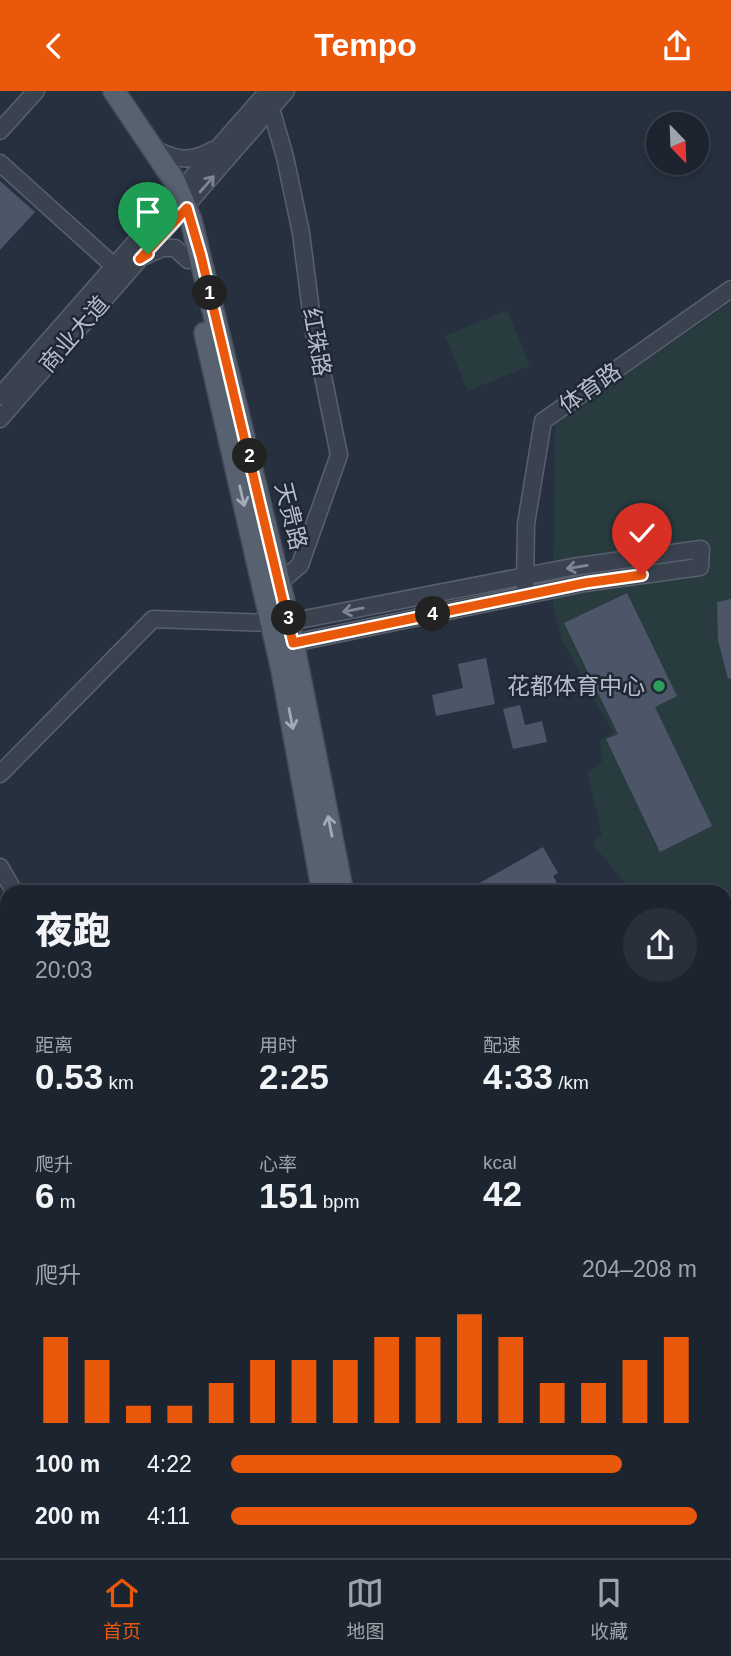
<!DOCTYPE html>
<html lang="zh">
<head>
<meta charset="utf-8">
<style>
  body { margin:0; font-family:Helvetica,"Noto Sans SC",sans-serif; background:#29303b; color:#f1f3f6; height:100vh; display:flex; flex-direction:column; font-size:26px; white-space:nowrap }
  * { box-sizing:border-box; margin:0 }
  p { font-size:23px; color:#a0a4aa }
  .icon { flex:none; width:38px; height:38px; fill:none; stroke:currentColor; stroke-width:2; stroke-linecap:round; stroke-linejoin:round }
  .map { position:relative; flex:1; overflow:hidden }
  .side { position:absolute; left:0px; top:794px; width:732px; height:674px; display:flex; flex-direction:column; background:#1c242f; border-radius:21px 21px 0 0; box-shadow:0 4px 10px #0003,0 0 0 2px #3a414b }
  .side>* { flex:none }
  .needle { width:46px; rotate:157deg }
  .buttons { position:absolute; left:646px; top:21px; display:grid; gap:14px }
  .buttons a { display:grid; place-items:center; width:63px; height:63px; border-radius:50%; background:#1c242f; box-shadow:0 4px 10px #0003,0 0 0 2px #3a414b; font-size:35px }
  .pin { position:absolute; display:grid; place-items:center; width:60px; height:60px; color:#fff; margin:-72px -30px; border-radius:50% 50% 50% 0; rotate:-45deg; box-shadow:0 0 7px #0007 }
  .pin .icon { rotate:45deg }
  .km { position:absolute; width:35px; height:35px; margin:-18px; border-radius:50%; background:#222; color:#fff; font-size:19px; line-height:35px; text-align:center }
  .round { display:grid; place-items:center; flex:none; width:74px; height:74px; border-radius:37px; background:#29303b }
  .headline { display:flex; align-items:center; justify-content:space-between; height:119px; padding:0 35px }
  h1 { font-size:38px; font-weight:800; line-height:52px }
  .metrics { display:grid; grid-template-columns:repeat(3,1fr); gap:10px; height:119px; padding:7px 35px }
  .metrics div { display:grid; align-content:center }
  .metrics b { font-size:35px; font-weight:800 }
  .metrics small { font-size:19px; font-weight:400 }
  .metrics p { font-size:19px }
  .chart { height:196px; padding:14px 35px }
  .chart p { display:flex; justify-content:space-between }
  .chart svg { width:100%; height:126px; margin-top:7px; stroke:#ea580c; stroke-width:6 }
  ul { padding:0 35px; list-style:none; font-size:23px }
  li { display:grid; grid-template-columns:112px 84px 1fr; align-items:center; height:52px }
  li i { height:18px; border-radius:9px; background:#ea580c }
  header { display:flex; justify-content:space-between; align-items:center; height:91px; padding:0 35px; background:#ea580c; color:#fff; font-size:32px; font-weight:800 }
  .menu { display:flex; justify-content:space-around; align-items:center; height:98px; border-top:2px solid #3a414b; background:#1c242f; font-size:19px; color:#a0a4aa }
  .menu a { display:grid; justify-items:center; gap:4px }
  .menu .current { color:#ea580c }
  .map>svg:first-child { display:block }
  .green { fill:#283c40 }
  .water { fill:#3c4c68 }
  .building { fill:#4c5668 }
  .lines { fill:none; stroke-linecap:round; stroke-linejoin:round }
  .minor-casing { stroke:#58606d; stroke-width:19 }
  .major-casing { stroke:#434b58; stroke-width:24 }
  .minor { stroke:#3a424f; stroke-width:16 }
  .major { stroke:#58616f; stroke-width:21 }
  .oneway { stroke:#7e8693 }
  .oneway2 { stroke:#a3abb8 }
  .route-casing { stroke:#fff; stroke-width:14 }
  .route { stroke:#ea580c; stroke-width:9 }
  .leisure-dot { fill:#2e9e5b; stroke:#1f2734; stroke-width:2.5 }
  .labels { text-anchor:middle; stroke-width:5; stroke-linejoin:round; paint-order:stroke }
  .street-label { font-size:23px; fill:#b6bdca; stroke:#1f2734 }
  .poi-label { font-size:23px; fill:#b6bdca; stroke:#1f2734; text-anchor:end }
</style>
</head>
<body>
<header><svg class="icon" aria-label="back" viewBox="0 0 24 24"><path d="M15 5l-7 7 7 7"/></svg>Tempo<svg class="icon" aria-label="share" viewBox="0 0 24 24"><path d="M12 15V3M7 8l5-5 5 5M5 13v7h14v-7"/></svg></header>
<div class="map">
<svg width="731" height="1467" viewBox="0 0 731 1467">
  <rect width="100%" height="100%" fill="#26303f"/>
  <!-- green -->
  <path class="green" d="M731,211V923L725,915L724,802L632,801L592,752L602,744L587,681L602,671L600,649L613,642L562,549L553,517L555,333Z
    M507,219L530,275L468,300L445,245Z"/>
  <!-- water -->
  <path class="water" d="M0,1056L7,1062V1134L0,1129Z"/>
  <!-- building -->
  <path class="building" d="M0,90L35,121L0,159Z
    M627,502L677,605L655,616L712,735L660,761L606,648L618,643L564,532Z
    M731,508V587L728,588L718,549L717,511Z
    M486,567L495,613L436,625L432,604L463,597L458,573Z
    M520,614L525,634L542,630L547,651L513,658L503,618Z
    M543,756L558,782L553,785L563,802H462Z"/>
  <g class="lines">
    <defs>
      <path id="minor" d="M266,0L285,66L301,142L313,236L339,364L300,474L280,491
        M0,40L36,0
        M153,57C175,69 191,72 213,59
        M0,72L114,175
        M145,165L162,157H175L188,169
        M0,305L268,0
        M0,328L286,0
        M525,495L526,433L543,330L731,198
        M289,531L572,476L701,458L700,476L585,492L293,552
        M0,683L153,528L271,532
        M0,776L15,802
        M0,1433L7,1445
        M17,1461L20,1467"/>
      <path id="major" d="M114,0L174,89L191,129L289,531L343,802
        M205,242L282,579L323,802
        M724,1112L731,1105
        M724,1141L731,1134
        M574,1461L576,1467
        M596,1461L599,1467
        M342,1467L351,1461
        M397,1467L404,1461"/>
    </defs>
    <!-- minor casing -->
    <use href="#minor" class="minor-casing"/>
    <!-- major casing -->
    <use href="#major" class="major-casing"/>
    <!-- minor -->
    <use href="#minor" class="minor"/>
    <!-- major -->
    <use href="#major" class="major"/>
  </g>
  <!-- one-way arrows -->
  <defs><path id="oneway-shaft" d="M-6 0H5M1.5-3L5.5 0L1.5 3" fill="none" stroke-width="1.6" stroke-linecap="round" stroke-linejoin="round" transform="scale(1.75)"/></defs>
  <g class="oneway">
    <use href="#oneway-shaft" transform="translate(207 93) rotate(-49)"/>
    <use href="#oneway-shaft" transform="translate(577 476) rotate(171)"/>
    <use href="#oneway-shaft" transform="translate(353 519) rotate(169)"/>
  </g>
  <g class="oneway2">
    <use href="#oneway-shaft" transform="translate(242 405) rotate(77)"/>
    <use href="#oneway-shaft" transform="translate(291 628) rotate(79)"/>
    <use href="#oneway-shaft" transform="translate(330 735) rotate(-101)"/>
  </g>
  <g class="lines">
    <defs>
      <path id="route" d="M148,163L140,168L187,117L201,165L293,552L585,492L642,484"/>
    </defs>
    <!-- route casing -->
    <use href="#route" class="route-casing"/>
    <!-- route -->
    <use href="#route" class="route"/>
  </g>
  <!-- markers -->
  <circle class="leisure-dot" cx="659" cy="595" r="7"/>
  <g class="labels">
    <!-- street labels -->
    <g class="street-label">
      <text transform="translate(74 243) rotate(-49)" y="8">商业大道</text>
      <text transform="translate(317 251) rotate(80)" y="8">红珠路</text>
      <text transform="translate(590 297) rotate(-35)" y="8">体育路</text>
      <text transform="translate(291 425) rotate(76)" y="8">天贵路</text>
    </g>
    <!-- poi labels -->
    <g class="poi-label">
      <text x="645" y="603">花都体育中心</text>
    </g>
  </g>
</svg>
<div class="buttons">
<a><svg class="needle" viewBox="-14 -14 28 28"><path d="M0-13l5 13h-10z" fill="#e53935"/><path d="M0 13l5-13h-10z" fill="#a0a4aa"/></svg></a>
</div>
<div class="pin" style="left:148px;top:163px;background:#1e9e55"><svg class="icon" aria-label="arrive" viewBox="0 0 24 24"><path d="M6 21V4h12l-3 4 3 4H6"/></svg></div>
<div class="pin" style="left:642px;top:484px;background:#d93025"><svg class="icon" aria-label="check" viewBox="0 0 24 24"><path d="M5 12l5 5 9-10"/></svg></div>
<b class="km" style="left:210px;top:202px">1</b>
<b class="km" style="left:250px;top:365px">2</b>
<b class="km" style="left:289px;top:527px">3</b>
<b class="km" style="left:433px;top:523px">4</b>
<section class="side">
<div class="headline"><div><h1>夜跑</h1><p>20:03</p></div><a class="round"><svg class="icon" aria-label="share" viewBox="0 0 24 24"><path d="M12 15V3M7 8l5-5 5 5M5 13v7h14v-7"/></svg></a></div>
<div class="metrics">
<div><p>距离</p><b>0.53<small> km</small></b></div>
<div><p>用时</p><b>2:25</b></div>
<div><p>配速</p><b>4:33<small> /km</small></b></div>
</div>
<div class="metrics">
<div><p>爬升</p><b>6<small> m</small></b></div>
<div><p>心率</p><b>151<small> bpm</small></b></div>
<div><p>kcal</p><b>42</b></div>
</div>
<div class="chart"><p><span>爬升</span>204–208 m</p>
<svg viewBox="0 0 160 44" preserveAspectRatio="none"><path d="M5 44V14M15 44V22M25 44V38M35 44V38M45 44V30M55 44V22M65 44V22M75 44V22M85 44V14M95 44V14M105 44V6M115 44V14M125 44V30M135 44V30M145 44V22M155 44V14"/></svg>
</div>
<ul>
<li><b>100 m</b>4:22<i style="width:84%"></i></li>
<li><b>200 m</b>4:11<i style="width:100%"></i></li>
</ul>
</section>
</div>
<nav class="menu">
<a class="current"><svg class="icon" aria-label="home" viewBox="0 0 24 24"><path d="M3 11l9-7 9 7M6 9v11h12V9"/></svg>首页</a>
<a><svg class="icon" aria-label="map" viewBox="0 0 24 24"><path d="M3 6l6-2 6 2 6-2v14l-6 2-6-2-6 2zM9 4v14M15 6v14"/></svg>地图</a>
<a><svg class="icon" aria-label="saved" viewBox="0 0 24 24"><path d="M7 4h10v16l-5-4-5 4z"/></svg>收藏</a>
</nav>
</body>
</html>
